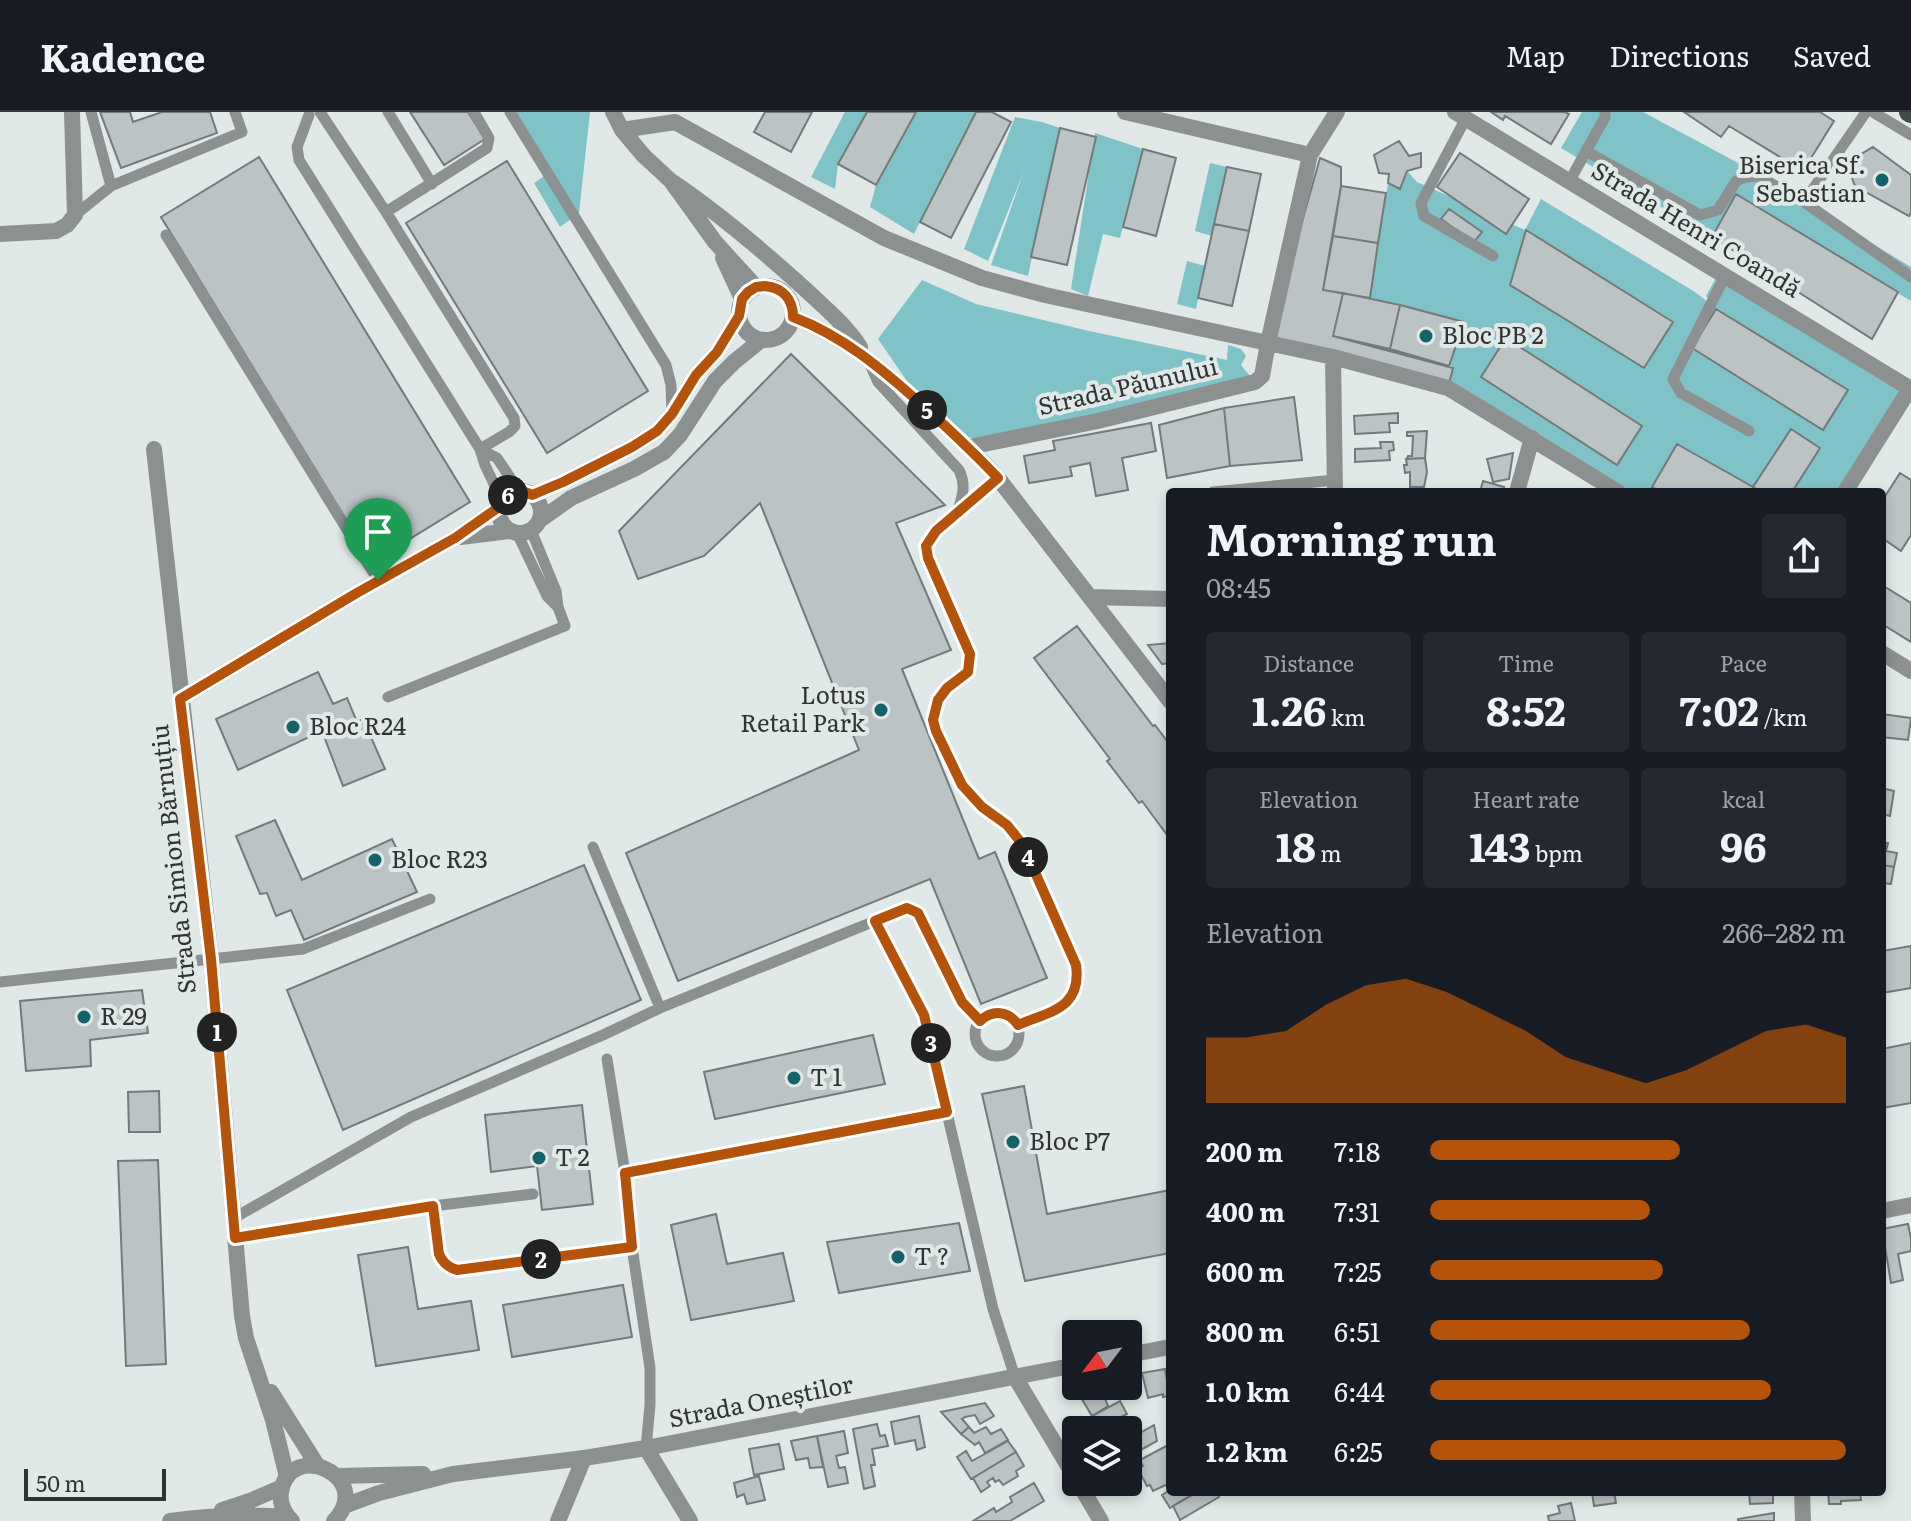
<!DOCTYPE html>
<html lang="en">
<head>
<meta charset="utf-8">
<style>
  body { margin:0; font-family:Literata,serif; background:#242831; color:#f1f3f6; height:100vh; display:flex; flex-direction:column; font-size:30px; white-space:nowrap }
  * { box-sizing:border-box; margin:0 }
  p { font-size:26px; color:#9ea1a6 }
  .icon { flex:none; width:44px; height:44px; fill:none; stroke:currentColor; stroke-width:2; stroke-linecap:round; stroke-linejoin:round }
  .map { position:relative; flex:1; overflow:hidden }
  .panel { position:absolute; left:1166px; top:376px; width:720px; height:1008px; display:flex; flex-direction:column; background:#171b24; border-radius:8px; box-shadow:0 4px 12px #0003 }
  .panel>* { flex:none }
  .needle { width:52px; rotate:238deg }
  .fabs { position:absolute; left:1062px; top:1208px; display:grid; gap:16px }
  .fabs a { display:grid; place-items:center; width:80px; height:80px; border-radius:8px; background:#171b24; box-shadow:0 4px 12px #0003; font-size:40px }
  .scale { position:absolute; left:24px; bottom:20px; width:142px; box-sizing:border-box; padding-left:8px; border:4px solid #313435; border-top:0; font-size:22px; line-height:28px; white-space:nowrap; color:#313435; -webkit-text-stroke:6px #e0e8e8; paint-order:stroke }
  .pin { position:absolute; display:grid; place-items:center; width:68px; height:68px; color:#fff; margin:-82px -34px; border-radius:50% 50% 50% 0; rotate:-45deg; box-shadow:0 0 8px #0007 }
  .pin .icon { rotate:45deg }
  .km { position:absolute; width:40px; height:40px; margin:-20px; border-radius:50%; background:#222; color:#fff; font-size:22px; line-height:40px; text-align:center }
  .round { display:grid; place-items:center; flex:none; width:84px; height:84px; border-radius:8px; background:#242831 }
  .head { display:flex; align-items:center; justify-content:space-between; height:136px; padding:0 40px }
  h1 { font-size:44px; font-weight:700; line-height:60px }
  .figures { display:grid; grid-template-columns:repeat(3,1fr); gap:12px; height:136px; padding:8px 40px }
  .figures div { display:grid; align-content:center; border-radius:8px; background:#242831; text-align:center }
  .figures b { font-size:40px; font-weight:700 }
  .figures small { font-size:22px; font-weight:400 }
  .figures p { font-size:22px }
  .chart { height:224px; padding:16px 40px }
  .chart p { display:flex; justify-content:space-between }
  .chart svg { width:100%; height:144px; margin-top:8px; fill:#b45309; opacity:.7 }
  ul { padding:0 40px; list-style:none; font-size:26px }
  li { display:grid; grid-template-columns:128px 96px 1fr; align-items:center; height:60px }
  li i { height:20px; border-radius:10px; background:#b45309 }
  header { display:flex; align-items:center; gap:48px; box-sizing:border-box; height:112px; padding:0 40px; background:#171b24; border-bottom:2px solid #363941 }
  header strong { font-size:38px }
  nav { display:flex; gap:44px; margin-inline-start:auto; font-size:28px }
  .map>svg:first-child { display:block }
  .green { fill:#7fc2c8; fill-rule:evenodd }
  .building { fill:#bcc3c4; stroke:#737a7b; stroke-width:2 }
  .lines { fill:none; stroke-linecap:round; stroke-linejoin:round }
  .service { stroke:#8d9090; stroke-width:11 }
  .minor { stroke:#8d9090; stroke-width:16 }
  .tertiary { stroke:#8d9090; stroke-width:16 }
  .primary { stroke:#454b4b; stroke-width:20 }
  .route-casing { stroke:#fff; stroke-width:16 }
  .route { stroke:#b45309; stroke-width:10 }
  .poi-dot { fill:#14636a; stroke:#e0e8e8; stroke-width:3 }
  .labels { text-anchor:middle; stroke-width:8; stroke-linejoin:round; paint-order:stroke }
  .poi-label { font-size:24px; fill:#313435; stroke:#e0e8e8; text-anchor:start }
  .street-label { font-size:24px; fill:#313435; stroke:#e0e8e8 }
</style>
</head>
<body>
<header>
<strong>Kadence</strong>
<nav><a>Map</a><a>Directions</a><a>Saved</a></nav>
</header>
<div class="map">
<svg width="1911" height="1409" viewBox="0 0 1911 1409">
  <rect width="100%" height="100%" fill="#e0e8e8"/>
  <!-- green -->
  <path class="green" d="M514,0H590L579,101L560,115L534,71L550,60Z
    M845,0H867L838,52L835,77L811,65Z
    M916,0H976L914,122L870,95L876,73Z
    M1582,0H1643L1740,52L1911,155V189L1737,82L1712,125L1561,36Z
    M1015,5L1042,10L1060,16L1028,164L991,153L1024,59L988,149L964,137Z
    M1095,21L1143,37L1120,126L1103,122L1088,184L1071,177Z
    M1210,51L1227,55L1212,124L1195,119Z
    M1407,59L1417,70L1525,118L1541,87L1695,180L1713,194L1706,184L1719,160L1910,277L1845,380H1792L1820,336L1791,317L1753,375L1677,332L1661,380H1618L1448,276L1453,256L1449,254L1463,211L1370,186L1388,71L1400,76ZM1526,119L1673,209L1645,256L1510,173ZM1717,197L1847,278L1824,317L1692,237ZM1506,226L1641,314L1617,352L1481,265Z
    M1187,149L1205,154L1196,197L1177,192Z
    M922,168L976,192L1089,219L1227,248L1228,233L1241,237L1246,244L1241,253L1255,270L990,331L962,323L907,269L878,227Z"/>
  <!-- building -->
  <path class="building" d="M100,0H130L133,10L162,0H210L217,21L121,56Z
    M410,0H468L485,27L444,53Z
    M765,0H812L791,40L754,20Z
    M867,0H916L876,73L838,52Z
    M976,0H992L1011,10L951,126L920,110Z
    M1491,0H1565L1569,2L1551,32L1505,4L1503,8Z
    M1684,0H1820L1834,9L1803,59L1729,14L1721,25Z
    M1060,16L1096,25L1067,153L1031,145Z
    M1399,29L1409,44L1421,41V55L1407,59L1400,77L1388,71L1389,62L1379,61L1374,43Z
    M1873,35L1911,63V100L1909,104L1855,74L1849,58L1853,47Z
    M1143,37L1176,46L1156,124L1123,115Z
    M1460,41L1529,87L1506,122L1437,75Z
    M259,45L470,390L372,450L161,105Z
    M1320,46L1341,55V74L1323,178L1343,181L1333,224L1453,256L1448,276L1268,231Z
    M507,49L648,279L547,341L406,111Z
    M1227,55L1261,62L1249,119L1214,112Z
    M1341,74L1386,81L1378,131L1333,124Z
    M1736,82L1898,180L1872,227L1712,125Z
    M1449,97L1482,120L1474,130L1441,107Z
    M1214,112L1249,119L1232,194L1198,186Z
    M1526,118L1673,210L1644,256L1510,173Z
    M1333,124L1378,131L1370,186L1323,178Z
    M1343,181L1400,193L1390,237L1333,224Z
    M1400,193L1464,210L1449,254L1390,237Z
    M1716,197L1848,278L1823,318L1692,236Z
    M1506,226L1642,314L1617,353L1481,265Z
    M791,242L945,393L896,411L951,538L902,557L979,747L995,740L1047,866L981,892L930,767L678,869L626,741L859,638L760,391L704,444L638,467L619,419Z
    M1294,285L1302,348L1230,354L1224,296Z
    M1224,296L1230,354L1167,366L1159,313Z
    M1398,301V311H1389L1390,320L1355,322L1354,304Z
    M1151,311L1156,339L1122,346L1128,378L1096,384L1090,351L1070,355L1072,364L1029,371L1024,344L1055,338L1053,329Z
    M1791,317L1820,336L1792,380H1761L1753,375Z
    M1427,319L1425,346L1407,347L1408,344H1412L1413,324H1407V320Z
    M1380,330H1393L1394,338L1389,339L1390,348L1355,350V337L1381,336Z
    M1677,332L1753,375L1761,380H1661L1652,375Z
    M1513,341L1509,367L1493,370L1487,347Z
    M1425,346L1427,360L1424,375H1410V360L1405,361L1404,353H1407L1406,347Z
    M1900,361L1911,368V423L1901,439L1882,426V389Z
    M1483,369L1504,375L1503,380H1480Z
    M1882,473L1911,491V530L1882,512Z
    M1077,514L1153,614L1155,613L1170,633V727L1142,689L1139,691L1107,649L1110,647L1034,546Z
    M1170,531V551L1162,552L1148,533Z
    M318,560L333,592L347,586L357,610L363,607L385,657L343,674L322,619L238,658L216,607Z
    M1882,602L1911,606L1908,628L1882,625Z
    M1882,676L1894,679L1890,704L1882,702Z
    M275,708L302,768L392,727L417,780L304,828L291,798L276,804L267,781L260,782L236,724Z
    M1882,730L1888,731L1886,739L1897,741L1894,755L1882,753Z
    M584,753L641,888L343,1018L287,878Z
    M1882,753L1894,755L1891,772L1882,771Z
    M1911,834V876L1882,881V839Z
    M142,878L148,921L90,928L91,954L26,959L20,889Z
    M873,923L885,972L715,1007L704,960Z
    M1911,931V991L1882,996V937Z
    M1024,974L1047,1102L1170,1078V1141L1025,1169L982,982Z
    M159,979L160,1020H129L128,980Z
    M582,993L593,1092L542,1098L537,1054L491,1060L485,1003Z
    M158,1048L166,1252L126,1254L118,1049Z
    M716,1102L727,1152L783,1141L794,1189L691,1208L671,1113Z
    M959,1111L970,1159L839,1181L827,1130Z
    M1908,1112L1911,1127V1139L1898,1142L1903,1168L1891,1171L1882,1117Z
    M408,1135L418,1197L471,1189L479,1238L376,1254L358,1143Z
    M623,1173L632,1225L512,1245L503,1193Z
    M1165,1257L1170,1284L1163,1285V1282L1148,1286L1142,1261Z
    M1079,1274H1124L1125,1280L1104,1284L1108,1294L1092,1304L1077,1279Z
    M1120,1289L1127,1302L1099,1316L1092,1304Z
    M985,1291L994,1304L980,1312L975,1303L965,1305L962,1307L969,1315L961,1322L941,1300Z
    M919,1304L925,1335L917,1338L915,1328L895,1332L891,1310Z
    M877,1312L880,1324L885,1323L888,1334L872,1337L875,1353H871L875,1374L864,1377L853,1317Z
    M1154,1313L1157,1329L1128,1345V1324L1129,1327Z
    M969,1315L974,1321L986,1315L991,1322L1001,1317L1008,1328L985,1341L979,1330L975,1333L961,1322Z
    M844,1319L848,1341L836,1344L839,1356L845,1355L848,1371L828,1375L817,1324Z
    M817,1324L823,1355L810,1356L808,1346L796,1348L791,1329Z
    M1008,1329L1016,1340L971,1367L957,1345L966,1339L972,1349Z
    M779,1332L784,1357L754,1363L749,1337Z
    M1170,1332V1371L1153,1379L1150,1373L1147,1374L1138,1357L1143,1354L1140,1348Z
    M1016,1340L1024,1354L1016,1359L1018,1364L1003,1373L999,1368L995,1370L993,1366L987,1370L990,1374L981,1380L973,1366Z
    M759,1364L765,1388L747,1392L744,1382L737,1385L734,1371Z
    M1034,1371L1044,1389L1010,1409H973L994,1396L996,1400L1012,1390L1010,1385Z
    M1170,1378V1380H1197L1170,1396L1162,1383Z
    M1197,1380H1216L1219,1385L1180,1408L1173,1394Z
    M1592,1380H1614L1616,1391L1594,1394Z
    M1749,1380H1773V1391L1750,1392Z
    M1828,1380H1860L1861,1388L1841,1389V1392H1829Z
    M1571,1391L1575,1409H1549L1548,1404L1560,1401L1558,1394Z
    M1774,1401V1409H1738V1407Z"/>
  <g class="lines">
    <!-- service -->
    <path class="service" d="M91,0L111,74
      M320,0L386,100L514,306L515,314L509,320L480,337
      M388,0L432,72
      M510,0L666,253L671,273L672,302
      M1873,0L1911,23
      M309,3L297,35L299,48L480,337L485,353L502,389
      M1466,6L1421,91L1424,104L1493,144
      M1586,39L1700,103L1718,98L1736,69L1746,65L1758,64L1804,90L1911,165
      M1569,70L1605,5V0
      M1804,90L1866,0
      M386,100L487,36L489,26L474,0
      M75,103L111,74L242,20L235,0
      M166,123L378,468
      M1725,164L1673,267L1681,281L1749,319
      M869,250L878,270L959,358C966,372 963,383 958,398
      M480,337L497,346L519,379
      M998,366L936,419L926,434L928,446L970,542L968,560L947,576L938,588L933,608L936,619L962,673L982,695L1007,713L1023,733L1076,853C1082,897 1051,899 1018,913
      M1213,380L1335,368
      M517,421L547,484L557,494
      M388,585L565,514L558,495L556,479L531,418
      M593,735L660,896
      M875,809L924,903L993,1197L1015,1265
      M0,870L303,837L430,787
      M975 922a22 22 0 1 1 44 0a22 22 0 1 1-44 0Z
      M607,947L625,1061L632,1135L650,1256V1293L646,1336
      M625,1061L947,1000
      M433,1094L439,1142C443,1151 448,1155 457,1158L632,1135
      M234,1106L411,1005L603,923L660,896L907,796L918,801L962,890L980,909
      M235,1126L433,1094L533,1082"/>
    <!-- minor -->
    <path class="minor" d="M613,0L622,18L644,44L671,69L715,130L756,175
      M1125,0L1310,43
      M1455,0L1911,277
      M622,18L675,10L884,126L982,166L1045,183L1333,245L1448,276L1618,380
      M671,69C719,101 762,138 805,177C824,195 846,213 860,235
      M0,122L56,119L67,113L75,103L72,0
      M723,146L742,187
      M739 201a27 27 0 1 1 54 0a27 27 0 1 1-54 0Z
      M793,205C843,224 882,257 921,292C948,316 974,340 998,366L1170,589
      M1333,245L1335,380
      M969,335L1098,309L1255,270L1262,264L1268,231L1310,43L1337,0
      M154,337L211,847L242,1204L246,1226L273,1308L287,1365
      M499 400a21 21 0 1 1 42 0a21 21 0 1 1-42 0Z
      M1517,380L1532,326
      M1845,380L1911,275
      M532,383L563,370L632,335L657,319L672,302L696,263L717,240L739,204
      M540,408L571,386L634,357L664,340L680,323L715,269L734,250L761,228
      M461,425L510,419
      M1090,485L1170,487
      M1882,541L1911,559
      M180,587L355,482L455,426L499,395
      M1015,1265L1076,1367
      M271,1280L317,1353
      M646,1336L690,1409
      M1078,1370L1101,1409
      M1802,1380L1803,1409
      M558,1409L584,1346"/>
    <!-- tertiary -->
    <path class="tertiary" d="M1882,1099L1911,1093
      M1128,1243L1170,1235
      M336,1364L423,1362
      M344,1394L379,1381L453,1362L584,1346L646,1336L1076,1253
      M222,1398L252,1388L282,1375
      M170,1409C210,1403 247,1402 287,1405
      M292,1409C284,1401 279,1392 281,1380C290,1326 376,1365 334,1409"/>
    <!-- primary -->
    <path class="primary" d="M1909,0L1911,1"/>
  </g>
  <g class="lines">
    <defs>
      <path id="route" d="M765,174C783,176 793,187 793,205C843,224 882,257 921,292C948,316 973,340 998,366L936,419L926,434L928,446L970,542L968,560L947,576L938,588L933,608L936,619L962,673L982,695L1007,713L1023,733L1076,853C1082,896 1051,899 1018,913C1009,899 993,897 980,909L962,890L918,801L907,796L875,809L924,903L947,1000L625,1061L632,1135L457,1158C448,1155 443,1151 439,1142L433,1094L235,1126L211,847L180,587L355,482L455,426L499,395C505,380 518,375 532,383L563,370L632,335L657,319L672,302L696,263L717,240L739,204L742,187L748,180L756,175Z"/>
    </defs>
    <!-- route casing -->
    <use href="#route" class="route-casing"/>
    <!-- route -->
    <use href="#route" class="route"/>
  </g>
  <!-- markers -->
  <g class="poi-dot">
    <circle cx="1882" cy="68" r="8"/>
    <circle cx="1426" cy="224" r="8"/>
    <circle cx="881" cy="598" r="8"/>
    <circle cx="293" cy="615" r="8"/>
    <circle cx="375" cy="748" r="8"/>
    <circle cx="84" cy="905" r="8"/>
    <circle cx="794" cy="966" r="8"/>
    <circle cx="1013" cy="1030" r="8"/>
    <circle cx="539" cy="1046" r="8"/>
    <circle cx="898" cy="1145" r="8"/>
  </g>
  <g class="labels">
    <!-- poi labels -->
    <g class="poi-label">
      <text x="1866" y="62" text-anchor="end">Biserica Sf.<tspan x="1866" dy="28">Sebastian</tspan></text>
      <text x="1442" y="232">Bloc PB 2</text>
      <text x="865" y="592" text-anchor="end">Lotus<tspan x="865" dy="28">Retail Park</tspan></text>
      <text x="309" y="623">Bloc R24</text>
      <text x="391" y="756">Bloc R23</text>
      <text x="100" y="913">R 29</text>
      <text x="810" y="974">T 1</text>
      <text x="1029" y="1038">Bloc P7</text>
      <text x="555" y="1054">T 2</text>
      <text x="914" y="1153">T ?</text>
    </g>
    <!-- street labels -->
    <g class="street-label">
      <text transform="translate(1696 118) rotate(31)" y="8">Strada Henri Coandă</text>
      <text transform="translate(1128 275) rotate(-13)" y="8">Strada Păunului</text>
      <text transform="translate(174 747) rotate(-96)" y="8">Strada Simion Bărnuțiu</text>
      <text transform="translate(761 1290) rotate(-11)" y="8">Strada Oneștilor</text>
    </g>
  </g>
</svg>
<div class="fabs">
<a><svg class="needle" viewBox="-14 -14 28 28"><path d="M0-13l5 13h-10z" fill="#e53935"/><path d="M0 13l5-13h-10z" fill="#9ea1a6"/></svg></a>
<a><svg class="icon" aria-label="layers" viewBox="0 0 24 24"><path d="M12 4l9 5-9 5-9-5zM3 14l9 5 9-5"/></svg></a>
</div>
<div class="scale">50 m</div>
<div class="pin" style="left:378px;top:468px;background:#1e9e55"><svg class="icon" aria-label="arrive" viewBox="0 0 24 24"><path d="M6 21V4h12l-3 4 3 4H6"/></svg></div>
<b class="km" style="left:217px;top:920px">1</b>
<b class="km" style="left:541px;top:1147px">2</b>
<b class="km" style="left:931px;top:931px">3</b>
<b class="km" style="left:1028px;top:745px">4</b>
<b class="km" style="left:927px;top:298px">5</b>
<b class="km" style="left:508px;top:383px">6</b>
<section class="panel">
<div class="head"><div><h1>Morning run</h1><p>08:45</p></div><a class="round"><svg class="icon" aria-label="share" viewBox="0 0 24 24"><path d="M12 15V3M7 8l5-5 5 5M5 13v7h14v-7"/></svg></a></div>
<div class="figures">
<div><p>Distance</p><b>1.26<small> km</small></b></div>
<div><p>Time</p><b>8:52</b></div>
<div><p>Pace</p><b>7:02<small> /km</small></b></div>
</div>
<div class="figures">
<div><p>Elevation</p><b>18<small> m</small></b></div>
<div><p>Heart rate</p><b>143<small> bpm</small></b></div>
<div><p>kcal</p><b>96</b></div>
</div>
<div class="chart"><p><span>Elevation</span>266–282 m</p>
<svg viewBox="0 0 160 44" preserveAspectRatio="none"><path d="M0 44V24L10 24L20 22L30 14L40 8L50 6L60 10L70 16L80 22L90 30L100 34L110 38L120 34L130 28L140 22L150 20L160 24V44z"/></svg>
</div>
<ul>
<li><b>200 m</b>7:18<i style="width:60%"></i></li>
<li><b>400 m</b>7:31<i style="width:53%"></i></li>
<li><b>600 m</b>7:25<i style="width:56%"></i></li>
<li><b>800 m</b>6:51<i style="width:77%"></i></li>
<li><b>1.0 km</b>6:44<i style="width:82%"></i></li>
<li><b>1.2 km</b>6:25<i style="width:100%"></i></li>
</ul>
</section>
</div>
</body>
</html>
